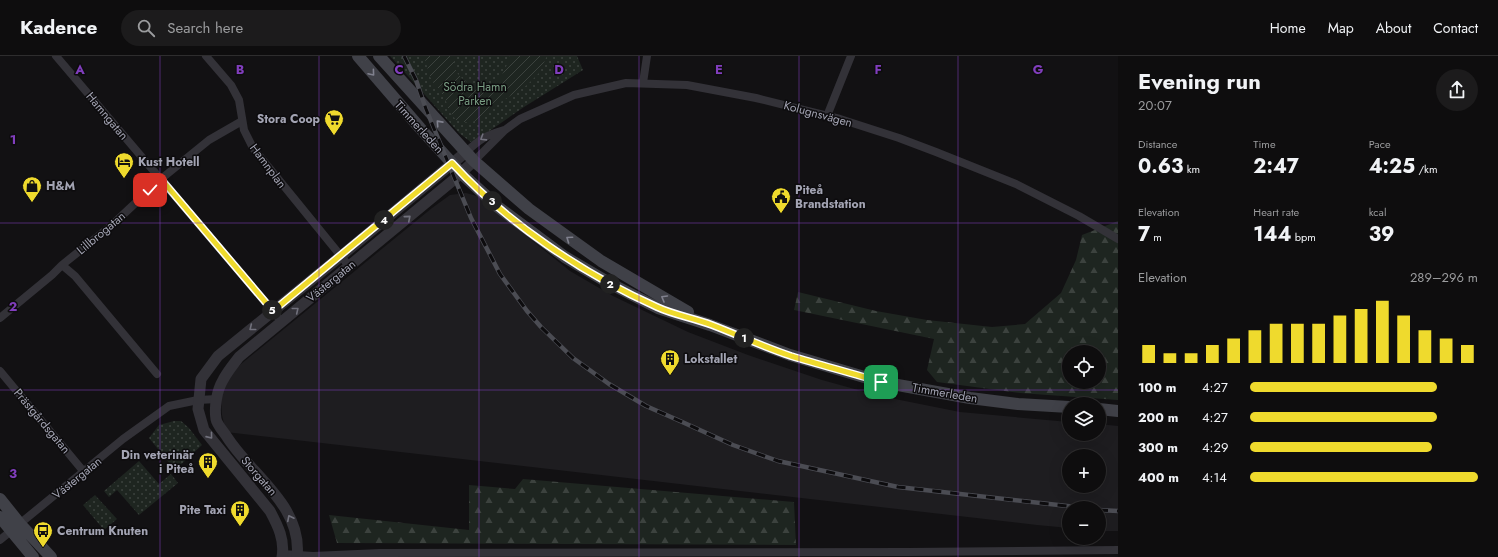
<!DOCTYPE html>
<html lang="en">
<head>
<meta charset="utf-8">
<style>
  body { margin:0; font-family:Jost,sans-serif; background:#1c1b1c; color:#f1f3f6; height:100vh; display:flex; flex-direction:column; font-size:15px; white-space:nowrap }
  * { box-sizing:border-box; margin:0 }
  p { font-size:13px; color:#9b9c9e }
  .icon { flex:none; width:22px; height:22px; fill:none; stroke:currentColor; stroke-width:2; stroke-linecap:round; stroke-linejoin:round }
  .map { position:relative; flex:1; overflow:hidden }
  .sheet { display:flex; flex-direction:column; background:#0e0d0e; width:380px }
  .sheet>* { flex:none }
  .controls { position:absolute; left:1062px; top:289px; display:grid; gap:8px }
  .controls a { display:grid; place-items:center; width:44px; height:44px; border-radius:50%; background:#0e0d0e; box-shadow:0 4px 16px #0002,0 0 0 1px #2e2d2e; font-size:20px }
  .pin { position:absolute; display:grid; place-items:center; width:34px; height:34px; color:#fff; margin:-17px; border-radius:8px; box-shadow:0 2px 6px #0006 }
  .km { position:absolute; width:20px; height:20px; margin:-10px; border-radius:50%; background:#222; color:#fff; font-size:11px; line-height:20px; text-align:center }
  .round { display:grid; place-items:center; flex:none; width:42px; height:42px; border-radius:21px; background:#1c1b1c }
  .headline { display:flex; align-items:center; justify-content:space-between; height:68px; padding:0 20px }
  h1 { font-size:22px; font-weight:700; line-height:30px }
  .figures { display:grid; grid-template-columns:repeat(3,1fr); gap:6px; height:68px; padding:4px 20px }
  .figures div { display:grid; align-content:center }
  .figures b { font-size:20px; font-weight:700 }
  .figures small { font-size:11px; font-weight:400 }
  .figures p { font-size:11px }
  .chart { height:112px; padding:8px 20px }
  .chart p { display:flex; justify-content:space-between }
  .chart svg { width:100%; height:72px; margin-top:4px; stroke:#efda2d; stroke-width:6 }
  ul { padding:0 20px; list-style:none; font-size:13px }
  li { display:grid; grid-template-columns:64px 48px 1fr; align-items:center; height:30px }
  li i { height:10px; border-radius:5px; background:#efda2d }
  header { display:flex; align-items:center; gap:24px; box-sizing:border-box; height:56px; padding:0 20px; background:#0e0d0e; border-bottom:1px solid #2e2d2e }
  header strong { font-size:19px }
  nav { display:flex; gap:22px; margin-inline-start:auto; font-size:14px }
  .search { width:280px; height:36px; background:#1c1b1c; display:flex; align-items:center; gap:10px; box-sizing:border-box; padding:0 14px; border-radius:22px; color:#9b9c9e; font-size:15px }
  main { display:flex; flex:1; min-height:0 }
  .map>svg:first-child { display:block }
  .built { fill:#1e1d20; fill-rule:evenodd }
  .forest { fill:url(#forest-firs); fill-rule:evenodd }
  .park { fill:url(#park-dots) }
  .garden { fill:url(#garden-furrows) }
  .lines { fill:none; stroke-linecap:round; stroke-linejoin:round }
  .minor { stroke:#333238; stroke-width:8 }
  .tertiary { stroke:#333238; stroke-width:11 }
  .secondary { stroke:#404148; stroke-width:12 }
  .rail-casing { stroke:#4b4c53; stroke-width:4.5 }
  .rail { stroke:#0d0c0e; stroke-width:3; stroke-dasharray:9; stroke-linecap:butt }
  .oneway { stroke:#80818e }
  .oneway2 { stroke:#71717c }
  .route-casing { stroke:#fff; stroke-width:8 }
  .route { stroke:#efda2d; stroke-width:5 }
  .grid { fill:none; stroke:#813ebd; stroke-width:1; stroke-opacity:0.55 }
  .labels { text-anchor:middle; stroke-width:3; stroke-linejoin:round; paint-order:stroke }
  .park-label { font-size:12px; fill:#7a9e84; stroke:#0d0c0e }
  .street-label { font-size:12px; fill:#a3a4b3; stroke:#0d0c0e }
  .poi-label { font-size:12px; font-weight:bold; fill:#a3a4b3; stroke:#0d0c0e; text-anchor:start }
  .grid-label { font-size:13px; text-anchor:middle; font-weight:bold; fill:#813ebd; stroke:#0d0c0e; stroke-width:3; stroke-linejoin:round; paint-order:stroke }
</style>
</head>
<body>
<header>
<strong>Kadence</strong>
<div class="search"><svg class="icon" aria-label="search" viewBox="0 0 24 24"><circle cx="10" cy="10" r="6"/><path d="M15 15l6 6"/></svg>Search here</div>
<nav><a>Home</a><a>Map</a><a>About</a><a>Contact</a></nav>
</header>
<main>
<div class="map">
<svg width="1118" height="501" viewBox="0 0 1118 501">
  <defs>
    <pattern id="forest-firs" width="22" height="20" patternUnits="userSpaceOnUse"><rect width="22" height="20" fill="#1e2520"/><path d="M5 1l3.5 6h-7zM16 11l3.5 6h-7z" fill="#3c423e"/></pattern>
    <pattern id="park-dots" width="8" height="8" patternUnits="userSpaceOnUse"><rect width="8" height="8" fill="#1e2520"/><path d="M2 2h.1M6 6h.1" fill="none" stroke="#3c423e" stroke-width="1.8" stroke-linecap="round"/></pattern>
    <pattern id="garden-furrows" width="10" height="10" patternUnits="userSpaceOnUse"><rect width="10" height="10" fill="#1e2520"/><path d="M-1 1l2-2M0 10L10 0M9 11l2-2" fill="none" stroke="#3c423e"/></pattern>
  </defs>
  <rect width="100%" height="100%" fill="#121113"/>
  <!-- built -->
  <path class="built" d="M466,137L477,140L570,215L613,240L688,276L748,299L822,324L880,340L960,356L1069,366V378H1099V368L1118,370V475H1099V452H1069V472L1037,469L226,376L222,359L221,343L227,323L241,308L432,152L450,139ZM1069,400H1099V430H1069Z"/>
  <!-- forest -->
  <path class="forest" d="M1118,165V344L1020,337L937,326L927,314L934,283L794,254L798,236L876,255L927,264L992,271L1025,268L1061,237L1076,204L1082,179ZM1069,296H1099V326H1069Z
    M523,423L794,446L796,489L337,487L329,459L469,474V429L515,433Z"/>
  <!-- park -->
  <path class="park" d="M390,0H577L583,14L524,51L472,87L459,77Z
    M174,365H181L189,372L202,389L175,414L149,382L159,369Z
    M139,405L159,428L171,418L178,427L139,459L117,434L109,441L104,435Z
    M95,439L117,463L104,474L83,449Z"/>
  <!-- garden -->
  <path class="garden" d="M424,0H453C454,5 455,14 458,18C465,27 481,34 492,29C502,24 507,9 510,0H547L539,17L527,29L488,54L478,64L469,67L456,64L449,55L445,42L430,21Z"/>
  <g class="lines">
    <!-- minor -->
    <path class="minor" d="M56,0L282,266
      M206,0L231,29L239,44L244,74L253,92L349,210
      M643,27L647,0
      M827,60L851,0
      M466,96C479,84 486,79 504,74
      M474,105L505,74L520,63L574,39L626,27L687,29L756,42L840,63L899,82L936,96L1016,128L1079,160L1118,183
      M62,209L75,220L157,318
      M0,262L52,219L62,209L112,169L161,123L209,84L242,65
      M0,315L84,416
      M0,484L123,383L169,350L198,344L217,343
      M282,498L313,500L380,497L909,496L1118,494"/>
    <!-- tertiary -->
    <path class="tertiary" d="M282,501C285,484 278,470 270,455L204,374L198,353L201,323L218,300L341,200L466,96
      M297,501C303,450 252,420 227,381C224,376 217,369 216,363C214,351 217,334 223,324C227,316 233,309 239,301L451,126L474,105"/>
    <!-- secondary -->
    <path class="secondary" d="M358,0L420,72L461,117L498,151L565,201L609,227L658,252L710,269L790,299L881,326L970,342L1018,348L1069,351
      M379,0L474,105L529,153L601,205L688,256
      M1099,353L1118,355
      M0,443L20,468L51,501
      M0,461L33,501"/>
    <defs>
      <path id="rail" d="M404,0L416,24L426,53L471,162L500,218L527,255L541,271L573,302L609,328L646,350L680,365L733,389L778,405L898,431L1085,452
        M1099,454L1118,455"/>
    </defs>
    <!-- rail casing -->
    <use href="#rail" class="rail-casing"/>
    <!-- rail -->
    <use href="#rail" class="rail"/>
  </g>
  <!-- one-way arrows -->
  <defs><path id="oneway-chevron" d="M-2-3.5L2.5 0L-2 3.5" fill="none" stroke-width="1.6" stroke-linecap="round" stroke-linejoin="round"/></defs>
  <g class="oneway">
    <use href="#oneway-chevron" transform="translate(372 17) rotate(50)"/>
    <use href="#oneway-chevron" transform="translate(439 67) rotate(-132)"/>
    <use href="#oneway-chevron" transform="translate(569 183) rotate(-145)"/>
    <use href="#oneway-chevron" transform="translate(664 242) rotate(-150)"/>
  </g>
  <g class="oneway2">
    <use href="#oneway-chevron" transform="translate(483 82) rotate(148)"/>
    <use href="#oneway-chevron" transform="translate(408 162) rotate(-40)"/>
    <use href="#oneway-chevron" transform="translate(296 254) rotate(-39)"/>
    <use href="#oneway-chevron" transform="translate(252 272) rotate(141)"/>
    <use href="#oneway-chevron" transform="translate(210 380) rotate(51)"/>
    <use href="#oneway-chevron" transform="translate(290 462) rotate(-117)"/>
  </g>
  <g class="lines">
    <defs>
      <path id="route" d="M150,134L161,123L273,255L452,107C507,167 583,218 657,251C674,259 694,262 712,269C738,279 764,291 791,300C821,309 851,317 881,326"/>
    </defs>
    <!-- route casing -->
    <use href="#route" class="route-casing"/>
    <!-- route -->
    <use href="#route" class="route"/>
  </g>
  <!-- grid -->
  <path class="grid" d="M160,0V501M319,0V501M479,0V501M639,0V501M799,0V501M958,0V501M0,167H1118M0,334H1118"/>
  <!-- icons -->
  <defs>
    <symbol id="supermarket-pin" viewBox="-11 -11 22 30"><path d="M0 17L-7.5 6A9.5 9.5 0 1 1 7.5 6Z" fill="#efda2d" stroke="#0d0c0e"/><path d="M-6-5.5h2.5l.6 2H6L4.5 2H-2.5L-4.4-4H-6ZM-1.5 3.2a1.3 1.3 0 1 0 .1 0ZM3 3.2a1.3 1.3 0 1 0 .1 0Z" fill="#111"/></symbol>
    <symbol id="hotel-pin" viewBox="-11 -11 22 30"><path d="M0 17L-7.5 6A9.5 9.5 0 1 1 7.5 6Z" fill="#efda2d" stroke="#0d0c0e"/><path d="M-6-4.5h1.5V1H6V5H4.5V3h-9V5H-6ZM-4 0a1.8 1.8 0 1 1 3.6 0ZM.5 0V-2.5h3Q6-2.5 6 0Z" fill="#111"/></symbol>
    <symbol id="shop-pin" viewBox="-11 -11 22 30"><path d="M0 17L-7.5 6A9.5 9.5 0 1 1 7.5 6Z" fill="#efda2d" stroke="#0d0c0e"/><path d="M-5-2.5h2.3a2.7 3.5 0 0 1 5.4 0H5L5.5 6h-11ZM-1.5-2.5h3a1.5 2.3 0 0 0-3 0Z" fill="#111"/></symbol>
    <symbol id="civic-pin" viewBox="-11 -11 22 30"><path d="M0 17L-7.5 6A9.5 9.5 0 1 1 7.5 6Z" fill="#efda2d" stroke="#0d0c0e"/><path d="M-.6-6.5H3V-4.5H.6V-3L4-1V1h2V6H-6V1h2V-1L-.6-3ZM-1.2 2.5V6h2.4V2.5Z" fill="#111"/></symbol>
    <symbol id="building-pin" viewBox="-11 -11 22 30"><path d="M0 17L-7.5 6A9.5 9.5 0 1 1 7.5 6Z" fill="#efda2d" stroke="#0d0c0e"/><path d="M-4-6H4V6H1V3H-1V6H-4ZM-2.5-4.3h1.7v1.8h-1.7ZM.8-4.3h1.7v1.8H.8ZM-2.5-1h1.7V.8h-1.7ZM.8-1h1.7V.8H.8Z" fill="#111"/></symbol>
    <symbol id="bus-pin" viewBox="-11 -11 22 30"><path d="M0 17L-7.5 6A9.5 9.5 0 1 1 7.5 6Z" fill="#efda2d" stroke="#0d0c0e"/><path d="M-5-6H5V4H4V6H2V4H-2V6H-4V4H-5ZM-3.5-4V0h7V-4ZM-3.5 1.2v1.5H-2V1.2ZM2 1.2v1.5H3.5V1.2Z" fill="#111"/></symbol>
  </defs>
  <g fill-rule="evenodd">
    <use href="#supermarket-pin" x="323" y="52" width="22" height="30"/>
    <use href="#hotel-pin" x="113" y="95" width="22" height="30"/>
    <use href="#shop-pin" x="21" y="119" width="22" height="30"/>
    <use href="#civic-pin" x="770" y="130" width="22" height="30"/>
    <use href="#building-pin" x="659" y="292" width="22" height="30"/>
    <use href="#building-pin" x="197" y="395" width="22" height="30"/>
    <use href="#building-pin" x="229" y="443" width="22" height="30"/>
    <use href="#bus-pin" x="32" y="464" width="22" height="30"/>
  </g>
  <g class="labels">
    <!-- park labels -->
    <g class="park-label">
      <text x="475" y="35">Södra Hamn<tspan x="475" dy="14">Parken</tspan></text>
    </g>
    <!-- street labels -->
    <g class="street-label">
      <text transform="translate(818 58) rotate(15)" y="4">Kolugnsvägen</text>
      <text transform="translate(107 60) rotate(50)" y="4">Hamngatan</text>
      <text transform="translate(419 71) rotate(48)" y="4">Timmerleden</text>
      <text transform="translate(268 110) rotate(53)" y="4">Hamnplan</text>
      <text transform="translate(101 177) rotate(-40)" y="4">Lillbrogatan</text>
      <text transform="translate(331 225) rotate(-39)" y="4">Västergatan</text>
      <text transform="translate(945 337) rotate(10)" y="4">Timmerleden</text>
      <text transform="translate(42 365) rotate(50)" y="4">Prästgårdsgatan</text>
      <text transform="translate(259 420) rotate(49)" y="4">Storgatan</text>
      <text transform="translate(77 422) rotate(-39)" y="4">Västergatan</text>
    </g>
    <!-- poi labels -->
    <g class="poi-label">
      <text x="320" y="67" text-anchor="end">Stora Coop</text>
      <text x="138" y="110">Kust Hotell</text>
      <text x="46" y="134">H&amp;M</text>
      <text x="795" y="138">Piteå<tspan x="795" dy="14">Brandstation</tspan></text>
      <text x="684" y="307">Lokstallet</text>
      <text x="194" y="403" text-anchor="end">Din veterinär<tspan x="194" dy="14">i Piteå</tspan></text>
      <text x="226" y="458" text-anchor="end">Pite Taxi</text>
      <text x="57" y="479">Centrum Knuten</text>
    </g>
  </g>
  <g class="grid-label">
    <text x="80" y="18">A</text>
    <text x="240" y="18">B</text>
    <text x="399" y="18">C</text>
    <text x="559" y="18">D</text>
    <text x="719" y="18">E</text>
    <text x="878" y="18">F</text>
    <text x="1038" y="18">G</text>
    <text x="13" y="88">1</text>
    <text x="13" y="255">2</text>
    <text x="13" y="422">3</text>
  </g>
</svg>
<div class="controls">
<a><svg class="icon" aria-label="locate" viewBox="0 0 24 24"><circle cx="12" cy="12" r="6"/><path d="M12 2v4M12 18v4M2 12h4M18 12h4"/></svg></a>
<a><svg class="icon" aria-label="layers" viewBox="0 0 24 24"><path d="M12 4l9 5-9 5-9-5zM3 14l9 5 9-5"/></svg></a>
<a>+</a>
<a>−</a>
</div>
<div class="pin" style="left:881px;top:326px;background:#1e9e55"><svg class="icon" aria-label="arrive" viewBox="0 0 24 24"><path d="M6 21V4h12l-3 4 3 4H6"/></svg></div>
<div class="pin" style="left:150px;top:134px;background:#d93025"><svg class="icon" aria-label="check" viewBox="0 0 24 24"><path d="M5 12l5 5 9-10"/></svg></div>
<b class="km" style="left:744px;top:282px">1</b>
<b class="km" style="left:610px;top:228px">2</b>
<b class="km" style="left:492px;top:145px">3</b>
<b class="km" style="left:384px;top:164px">4</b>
<b class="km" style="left:272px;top:254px">5</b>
</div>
<section class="sheet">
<div class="headline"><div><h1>Evening run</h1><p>20:07</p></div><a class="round"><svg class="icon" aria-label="share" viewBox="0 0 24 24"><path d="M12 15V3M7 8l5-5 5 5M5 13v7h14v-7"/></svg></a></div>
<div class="figures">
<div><p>Distance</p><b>0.63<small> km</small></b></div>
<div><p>Time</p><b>2:47</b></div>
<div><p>Pace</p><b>4:25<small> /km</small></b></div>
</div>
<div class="figures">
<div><p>Elevation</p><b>7<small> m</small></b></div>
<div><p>Heart rate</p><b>144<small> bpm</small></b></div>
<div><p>kcal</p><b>39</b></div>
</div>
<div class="chart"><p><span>Elevation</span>289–296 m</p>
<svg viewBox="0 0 160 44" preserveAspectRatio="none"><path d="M5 44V33M15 44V38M25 44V38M35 44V33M45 44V29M55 44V24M65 44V20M75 44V20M85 44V20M95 44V15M105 44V11M115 44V6M125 44V15M135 44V24M145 44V29M155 44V33"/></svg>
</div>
<ul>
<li><b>100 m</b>4:27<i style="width:82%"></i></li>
<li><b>200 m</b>4:27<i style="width:82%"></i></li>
<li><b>300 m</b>4:29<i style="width:80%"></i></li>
<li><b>400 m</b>4:14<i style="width:100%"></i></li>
</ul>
</section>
</main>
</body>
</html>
